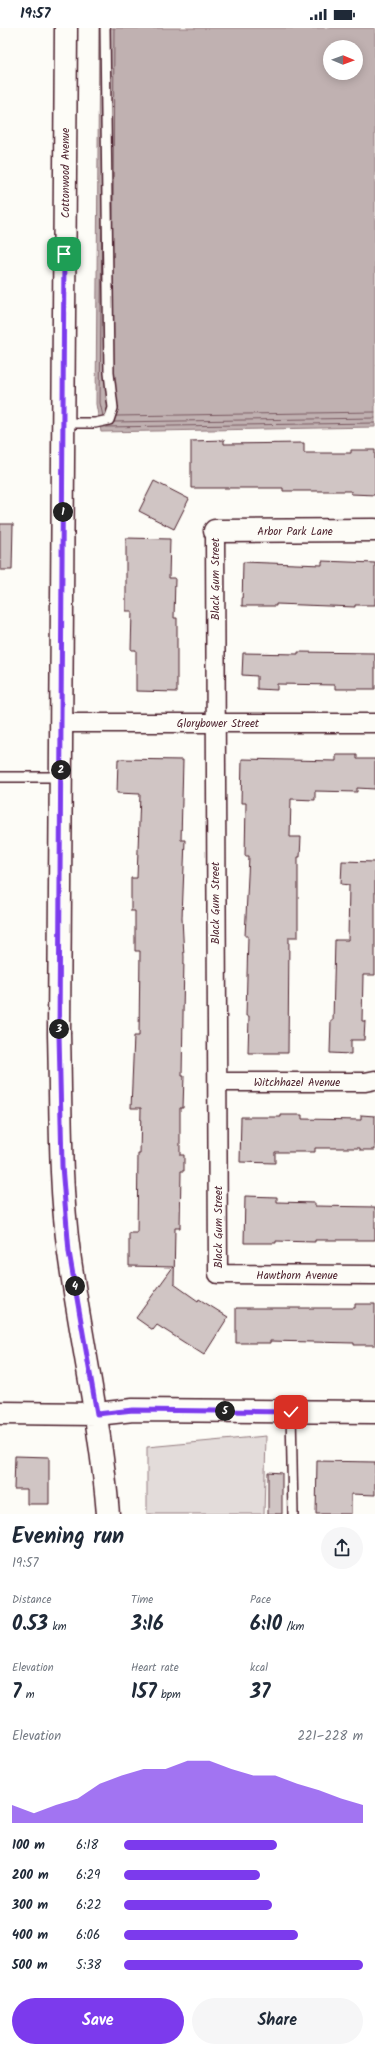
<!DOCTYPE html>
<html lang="en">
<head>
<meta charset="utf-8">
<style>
  body { margin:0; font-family:Kalam,sans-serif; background:#f6f6f7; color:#1f2937; height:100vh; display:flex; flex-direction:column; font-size:15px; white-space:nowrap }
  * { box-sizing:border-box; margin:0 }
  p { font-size:13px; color:#747a83 }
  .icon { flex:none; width:22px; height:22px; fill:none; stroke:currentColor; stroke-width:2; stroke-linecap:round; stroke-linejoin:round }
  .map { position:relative; height:1486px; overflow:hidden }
  .side { display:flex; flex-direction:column; background:#fff; flex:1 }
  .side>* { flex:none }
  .needle { width:26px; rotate:91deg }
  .controls { position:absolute; left:323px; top:12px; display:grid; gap:8px }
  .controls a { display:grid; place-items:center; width:40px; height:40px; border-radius:50%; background:#fff; box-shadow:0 2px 10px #0003; font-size:20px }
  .pin { position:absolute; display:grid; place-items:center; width:34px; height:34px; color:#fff; margin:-17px; border-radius:8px; box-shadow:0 2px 6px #0006 }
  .km { position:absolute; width:20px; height:20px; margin:-10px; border-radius:50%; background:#222; color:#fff; font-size:11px; line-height:20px; text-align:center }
  .round { display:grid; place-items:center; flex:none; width:42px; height:42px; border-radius:21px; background:#f6f6f7 }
  .head { display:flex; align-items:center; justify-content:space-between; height:68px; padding:0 12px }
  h1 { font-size:22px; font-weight:700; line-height:30px }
  .stats { display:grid; grid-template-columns:repeat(3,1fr); gap:6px; height:68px; padding:4px 12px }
  .stats div { display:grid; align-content:center }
  .stats b { font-size:20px; font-weight:700 }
  .stats small { font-size:11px; font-weight:400 }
  .stats p { font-size:11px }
  .chart { height:112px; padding:8px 12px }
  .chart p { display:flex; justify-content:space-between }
  .chart svg { width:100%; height:72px; margin-top:4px; fill:#7c3aed; opacity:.7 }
  .action { display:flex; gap:8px; margin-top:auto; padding:8px 12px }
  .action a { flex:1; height:46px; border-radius:24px; background:#7c3aed; color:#fff; font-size:16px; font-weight:700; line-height:46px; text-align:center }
  .action a+a { background:#f6f6f7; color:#1f2937 }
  ul { padding:0 12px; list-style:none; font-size:13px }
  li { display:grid; grid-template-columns:64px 48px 1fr; align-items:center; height:30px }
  li i { height:10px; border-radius:5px; background:#7c3aed }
  .status { display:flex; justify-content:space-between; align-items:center; height:28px; padding:0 20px; background:#fff; direction:ltr }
  .status svg { height:11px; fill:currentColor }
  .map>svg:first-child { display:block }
  .green { fill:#e3dcda; stroke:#967e82 }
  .water { fill:#c0b1b1; stroke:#91777b; fill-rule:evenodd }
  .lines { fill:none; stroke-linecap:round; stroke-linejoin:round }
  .shore { stroke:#795961; stroke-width:1 }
  .building { fill:#d0c5c4; stroke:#4a1f2b }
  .service-casing { stroke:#4a1f2b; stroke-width:12 }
  .minor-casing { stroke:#4a1f2b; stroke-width:21 }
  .tertiary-casing { stroke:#4a1f2b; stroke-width:25 }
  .service { stroke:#fdfcf7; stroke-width:9 }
  .minor { stroke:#fdfcf7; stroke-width:18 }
  .tertiary { stroke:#fdfcf7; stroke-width:22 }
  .route-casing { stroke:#fff; stroke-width:8 }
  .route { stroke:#7c3aed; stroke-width:5 }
  .labels { text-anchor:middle; stroke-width:3.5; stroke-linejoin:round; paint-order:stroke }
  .street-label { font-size:11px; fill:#4a1f2b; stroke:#fdfcf7 }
</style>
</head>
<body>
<div class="status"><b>19:57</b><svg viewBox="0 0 49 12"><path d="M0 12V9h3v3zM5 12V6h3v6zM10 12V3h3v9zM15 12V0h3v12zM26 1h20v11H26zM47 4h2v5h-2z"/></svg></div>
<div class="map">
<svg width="375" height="1486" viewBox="0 0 375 1486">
  <rect width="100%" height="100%" fill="#fdfcf7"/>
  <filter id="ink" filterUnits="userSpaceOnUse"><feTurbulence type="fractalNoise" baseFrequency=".025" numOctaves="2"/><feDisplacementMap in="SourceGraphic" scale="8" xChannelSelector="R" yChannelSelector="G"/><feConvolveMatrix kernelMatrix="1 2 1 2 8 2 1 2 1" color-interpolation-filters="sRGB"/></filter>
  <g filter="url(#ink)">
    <!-- green -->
    <path class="green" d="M266,1408L264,1486H147V1419Z"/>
    <!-- water -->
    <path class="water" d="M99,0H375V399L101,404L96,376ZM330,19H356V45H330Z"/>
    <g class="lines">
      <!-- shore -->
      <path class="shore" d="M102,191L100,375L103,388
        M113,191L114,0
        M116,388L375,384
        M114,394L375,390
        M105,399L375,395"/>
    </g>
    <!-- building -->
    <path class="building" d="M224,412V416L304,415V425H351V422H375V467L351,466V463H283V460H191V413Z
      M154,453L189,471L174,501L139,483Z
      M0,496H13L12,542H0Z
      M126,510L170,511L169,550H175L174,590H177V664L136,663V622H131L132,583H126Z
      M322,533L375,535V577H355V579L276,576V578H242L243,534L322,537Z
      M298,624L375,625V661H335V657L277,656V662L257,661V648L242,647L243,625L298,626Z
      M336,727H357V731H375V761L357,760V764L315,763V772L291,771L290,809H301L300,829H298V909H289L288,1025H248L249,988H246L248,908H245L249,828H245L246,775H241L242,731L336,733Z
      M118,731L183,732L181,812H185L182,890L184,929L182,1048H184L183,1080H180V1127H184V1143H181L180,1200H175L174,1256L198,1273L199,1271L228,1289L204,1327L157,1297L153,1302L136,1290L173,1239L129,1238V1205H137L138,1126H140L141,1080H131L134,1008H139L140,923H135V883H131V850H137L140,766L117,765Z
      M342,833L375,834V947H363L362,993H365L364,1012H351V1026L330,1025L331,992H333L335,912H348L349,857L341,856Z
      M281,1087H302V1091L361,1092V1087L375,1088V1122H360V1120H315V1124H275V1135L240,1134L241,1089H281Z
      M245,1168L277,1169V1174L315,1175V1178L375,1179V1212H315V1214L276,1213V1215H244Z
      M355,1276H375V1317H354V1315L270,1313V1315H236V1280H355Z
      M15,1428L49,1429V1476H27V1461H14Z
      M317,1433L375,1434V1467L351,1466V1486H316Z
      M268,1444L282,1445V1486H268Z"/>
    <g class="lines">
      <defs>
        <path id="service" d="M63,395H95L109,392L113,380L109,345L105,0
          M0,749H61
          M291,1383L293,1486"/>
        <path id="minor" d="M215,503L218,1246L375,1247
          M62,695H375
          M218,1054H365L375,1052"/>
        <path id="tertiary" d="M66,0L59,1006C61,1079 59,1153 69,1225C81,1312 101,1398 108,1486
          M215,503L375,502
          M0,1385L97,1386L133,1382L375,1384"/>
      </defs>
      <!-- service casing -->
      <use href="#service" class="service-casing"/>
      <!-- minor casing -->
      <use href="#minor" class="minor-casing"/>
      <!-- tertiary casing -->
      <use href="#tertiary" class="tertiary-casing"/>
      <!-- service -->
      <use href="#service" class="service"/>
      <!-- minor -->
      <use href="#minor" class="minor"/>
      <!-- tertiary -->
      <use href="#tertiary" class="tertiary"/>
    </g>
  </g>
  <g class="lines" filter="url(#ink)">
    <defs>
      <path id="route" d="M64,226L59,1006L62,1138L69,1224L97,1386L133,1382L291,1384"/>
    </defs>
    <!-- route casing -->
    <use href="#route" class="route-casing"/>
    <!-- route -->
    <use href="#route" class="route"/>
  </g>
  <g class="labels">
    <!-- street labels -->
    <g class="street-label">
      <text transform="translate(65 145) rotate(-90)" y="4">Cottonwood Avenue</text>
      <text x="295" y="507">Arbor Park Lane</text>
      <text transform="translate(215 551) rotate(-90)" y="4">Black Gum Street</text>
      <text x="218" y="699">Glorybower Street</text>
      <text transform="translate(215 875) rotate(-90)" y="4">Black Gum Street</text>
      <text x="297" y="1058">Witchhazel Avenue</text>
      <text transform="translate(218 1199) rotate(-90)" y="4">Black Gum Street</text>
      <text x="297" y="1251">Hawthorn Avenue</text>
    </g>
  </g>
</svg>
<div class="controls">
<a><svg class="needle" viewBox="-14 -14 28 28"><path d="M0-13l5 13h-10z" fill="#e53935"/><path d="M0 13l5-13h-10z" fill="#747a83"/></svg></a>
</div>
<div class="pin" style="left:64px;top:226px;background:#1e9e55"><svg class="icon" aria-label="arrive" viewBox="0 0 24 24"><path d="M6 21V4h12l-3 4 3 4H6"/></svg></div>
<div class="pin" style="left:291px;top:1384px;background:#d93025"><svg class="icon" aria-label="check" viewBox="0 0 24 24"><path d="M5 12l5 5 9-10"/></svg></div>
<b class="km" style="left:63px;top:484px">1</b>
<b class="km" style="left:61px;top:742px">2</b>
<b class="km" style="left:59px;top:1001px">3</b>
<b class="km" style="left:75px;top:1258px">4</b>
<b class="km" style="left:225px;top:1383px">5</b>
</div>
<section class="side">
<div class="head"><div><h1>Evening run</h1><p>19:57</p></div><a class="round"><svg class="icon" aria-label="share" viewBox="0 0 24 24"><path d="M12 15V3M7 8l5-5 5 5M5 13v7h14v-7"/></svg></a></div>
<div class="stats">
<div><p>Distance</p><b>0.53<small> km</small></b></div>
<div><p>Time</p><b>3:16</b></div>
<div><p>Pace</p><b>6:10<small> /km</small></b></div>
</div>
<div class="stats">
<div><p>Elevation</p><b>7<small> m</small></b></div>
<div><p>Heart rate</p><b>157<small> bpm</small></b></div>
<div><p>kcal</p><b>37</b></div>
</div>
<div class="chart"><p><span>Elevation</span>221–228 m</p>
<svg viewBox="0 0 160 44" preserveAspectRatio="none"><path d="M0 44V33L10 38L20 33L30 29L40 20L50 15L60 11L70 11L80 6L90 6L100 11L110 15L120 15L130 20L140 24L150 29L160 33V44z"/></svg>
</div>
<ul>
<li><b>100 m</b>6:18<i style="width:64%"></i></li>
<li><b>200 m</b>6:29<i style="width:57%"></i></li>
<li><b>300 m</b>6:22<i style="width:62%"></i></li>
<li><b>400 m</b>6:06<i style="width:73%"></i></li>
<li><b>500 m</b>5:38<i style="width:100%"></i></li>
</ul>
<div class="action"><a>Save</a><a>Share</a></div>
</section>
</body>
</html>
